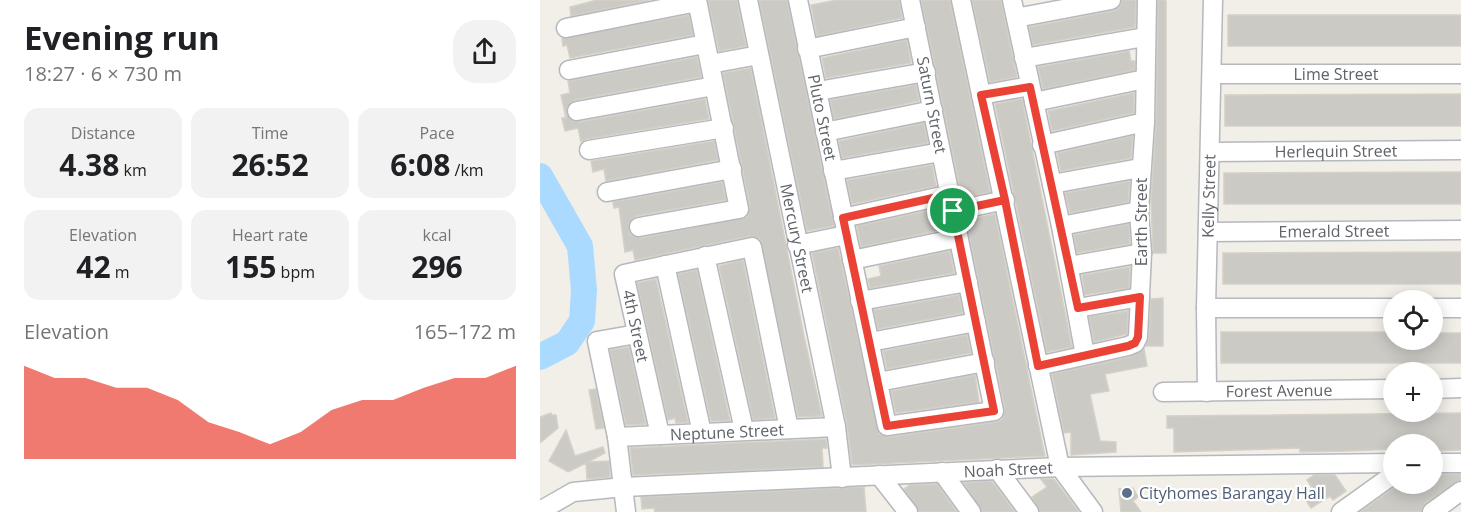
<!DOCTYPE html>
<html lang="en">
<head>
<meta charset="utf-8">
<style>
  body { margin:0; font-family:"Open Sans",sans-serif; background:#f2f2f2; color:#202124; height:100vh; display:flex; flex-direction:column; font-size:22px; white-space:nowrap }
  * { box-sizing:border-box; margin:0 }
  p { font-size:20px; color:#757577 }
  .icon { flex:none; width:33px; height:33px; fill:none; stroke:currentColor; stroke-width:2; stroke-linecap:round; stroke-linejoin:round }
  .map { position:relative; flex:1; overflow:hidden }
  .details { display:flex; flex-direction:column; background:#fff; width:540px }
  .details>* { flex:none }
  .fabs { position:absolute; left:843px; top:290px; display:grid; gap:12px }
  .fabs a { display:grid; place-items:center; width:60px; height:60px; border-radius:50%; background:#fff; box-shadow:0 3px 15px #0003; font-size:30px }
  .pin { position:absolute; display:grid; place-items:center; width:51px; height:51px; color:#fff; margin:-26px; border:3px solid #fff; border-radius:50%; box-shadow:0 2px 6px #0007 }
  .round { display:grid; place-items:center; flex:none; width:63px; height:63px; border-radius:24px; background:#f2f2f2 }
  .head { display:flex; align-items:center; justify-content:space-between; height:102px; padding:0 24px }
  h1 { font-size:33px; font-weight:700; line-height:45px }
  .figures { display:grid; grid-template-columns:repeat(3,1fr); gap:9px; height:102px; padding:6px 24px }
  .figures div { display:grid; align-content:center; border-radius:15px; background:#f2f2f2; text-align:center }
  .figures b { font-size:30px; font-weight:700 }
  .figures small { font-size:16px; font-weight:400 }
  .figures p { font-size:16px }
  .chart { height:168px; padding:12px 24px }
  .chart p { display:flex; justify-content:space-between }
  .chart svg { width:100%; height:108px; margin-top:6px; fill:#ea4335; opacity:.7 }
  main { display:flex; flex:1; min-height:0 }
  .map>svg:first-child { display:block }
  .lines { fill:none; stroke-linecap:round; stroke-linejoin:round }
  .river { stroke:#aadaff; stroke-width:26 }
  .building { fill:#cccac5; stroke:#d6d1c6; stroke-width:1.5 }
  .minor-casing { stroke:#b5b8bc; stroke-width:21 }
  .minor { stroke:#fff; stroke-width:18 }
  .route-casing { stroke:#fff; stroke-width:12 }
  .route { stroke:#ea4335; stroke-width:8 }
  .service-dot { fill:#5c6f8a; stroke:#fff; stroke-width:2 }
  .labels { text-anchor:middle; stroke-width:4.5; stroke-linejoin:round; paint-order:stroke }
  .street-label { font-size:16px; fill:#5f6368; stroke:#fff }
  .service-label { font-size:16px; fill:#4e5e75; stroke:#fff; text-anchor:start }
</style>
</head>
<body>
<main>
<section class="details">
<div class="head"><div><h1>Evening run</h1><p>18:27 · 6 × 730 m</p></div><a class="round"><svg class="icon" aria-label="share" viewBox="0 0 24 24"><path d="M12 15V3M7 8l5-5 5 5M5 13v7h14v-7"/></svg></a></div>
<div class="figures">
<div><p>Distance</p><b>4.38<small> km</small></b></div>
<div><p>Time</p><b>26:52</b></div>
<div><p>Pace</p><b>6:08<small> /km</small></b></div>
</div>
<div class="figures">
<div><p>Elevation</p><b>42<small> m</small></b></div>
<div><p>Heart rate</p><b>155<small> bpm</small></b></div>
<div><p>kcal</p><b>296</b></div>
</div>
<div class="chart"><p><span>Elevation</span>165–172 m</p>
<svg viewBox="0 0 160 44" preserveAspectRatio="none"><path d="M0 44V6L10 11L20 11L30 15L40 15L50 20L60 29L70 33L80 38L90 33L100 24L110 20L120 20L130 15L140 11L150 11L160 6V44z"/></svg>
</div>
</section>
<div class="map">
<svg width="921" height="512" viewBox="0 0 921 512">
  <rect width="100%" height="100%" fill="#f1efe8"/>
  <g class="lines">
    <!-- river -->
    <path class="river" d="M0,176L40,246L44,290L42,321L27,343L0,357"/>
  </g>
  <!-- building -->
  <path class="building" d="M57,0H109L31,16L30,7Z
    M168,0H197L206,46L179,51Z
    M219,0H247L294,226L267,231Z
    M297,0H359L362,18L277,36L271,5Z
    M381,0H410L450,192L422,198Z
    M432,0H461L477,77L450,82Z
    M582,0H596L595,27L493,45L489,27L573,11L579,8Z
    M618,0H626V253H613L611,200L616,123Z
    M149,15L153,35L30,58L27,45L23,46L22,38Z
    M688,15H921V46H688Z
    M367,40L371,63L286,78L282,58Z
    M589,51L591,61H595V70L503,89L498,67Z
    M157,57L161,77L35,100L27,107L26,114L33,121L39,122L165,99L169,119L47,139L41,142L38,128L25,131L22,118H26L21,95L30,93L28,81Z
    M211,68L264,336L282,416L258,417L220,239L210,236L95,260L93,250L85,252L79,207L74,208L73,202L182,182L186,200L96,216L89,223L90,234L101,238L207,217L210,207L183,73Z
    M376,85L379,101L294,119L290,100Z
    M594,93V113L512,131L508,111Z
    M921,94V126H685V95Z
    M482,99L532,347L507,352L455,104Z
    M384,123L388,143L302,158L299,141Z
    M593,136L591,158L521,171L517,153Z
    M174,141L178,160L66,181L64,169L53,172L51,161Z
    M392,165L396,186L312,204L307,180Z
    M921,172V204H684V173Z
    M590,181L588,202L530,213L525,193Z
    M401,208L405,229L321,247L317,226Z
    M455,214L505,456L312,465L307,425L272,253L298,248L339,434L349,437L456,422L462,419L465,409L426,220Z
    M589,224L590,244L537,253L534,235Z
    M410,251L414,273L330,288L328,279L341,276L339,266Z
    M921,252V284H683V253Z
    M203,260L235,418L213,420L179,266Z
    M590,267L589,288L545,295L542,275Z
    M157,270L190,421H171L138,274Z
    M116,279L148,422L136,423L135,418L128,420L97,283Z
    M419,295L423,313L338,329L334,310Z
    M623,298V346H606L609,338L611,299Z
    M588,311L587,334L554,342L549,317Z
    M681,332H854V339H892V333H921V363H681Z
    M427,335L431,353L347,369L343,351Z
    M89,347L106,424L86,425L70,350Z
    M604,349L607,366L565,374L569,391L550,394L560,441L576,442V452L531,455V432L524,433L512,374L590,357Z
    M435,375L439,402L356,413L351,391Z
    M56,389L64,428L56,429L49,390Z
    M11,413L12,415H16L18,428L0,443V417Z
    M921,413V450L892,451V444H854V449L810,451L760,452V448L634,452V428H627V416Z
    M26,430L35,456L63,447L65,453L48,462L69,461L70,477L47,479L46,463L28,472L9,461Z
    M286,439L287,448H282L283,467L93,475L90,448Z
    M903,474H921V480L885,503L881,512H820L861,483H892Z
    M774,475H795L806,491L793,500L790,496L771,508L763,496L773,489L767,480Z
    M501,479H514L539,512H500L492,497L507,487Z
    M451,481L455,485L475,512H442L424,483Z
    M397,484L417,512H379L364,489L370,485Z
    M324,487L326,512H115L114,508L102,509L101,497Z
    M593,488L598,497L593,501L601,512H581L579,489Z"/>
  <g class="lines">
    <defs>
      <g id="minor">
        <path id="s1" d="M208,0L296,427L302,478"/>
        <path id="s2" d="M258,0L347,426L454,411L370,0"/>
        <path d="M421,0L520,467L553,512"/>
        <path d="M472,0L521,226L545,355"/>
        <path d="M476,18L571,0"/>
        <path d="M26,28L157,2"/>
        <path d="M267,49L376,27"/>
        <path d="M484,58L605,37"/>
        <path d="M170,64L219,55"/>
        <path d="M29,70L165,44"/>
        <path id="s3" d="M672,74H921"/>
        <path d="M278,91L386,72"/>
        <path d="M441,95L490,86"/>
        <path d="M494,102L605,79"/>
        <path d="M37,111L174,86"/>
        <path d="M285,132L393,110"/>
        <path d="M502,145L605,122"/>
        <path d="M49,150L184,128"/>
        <path id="s4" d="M670,152L921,150"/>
        <path d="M293,171L401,152"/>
        <path d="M512,184L600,168"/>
        <path d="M67,192L192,169"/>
        <path d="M413,211L465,200"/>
        <path d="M303,218L411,194"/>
        <path d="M521,226L599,211"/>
        <path d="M99,227L199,209L157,0"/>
        <path id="s5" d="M668,232L921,230"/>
        <path d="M257,245L306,235"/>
        <path d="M165,256L204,430"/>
        <path d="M312,260L418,238"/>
        <path d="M125,265L162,433"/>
        <path d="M529,266L602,253"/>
        <path d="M320,301L428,282"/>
        <path d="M538,308L600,297"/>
        <path d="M666,308H854"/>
        <path d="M892,308H921"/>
        <path d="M330,342L436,322"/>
        <path d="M498,366L588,346L595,343L598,337L602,253L599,211L605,122L607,0"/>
        <path d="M338,382L445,362"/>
        <path d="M892,389L921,388"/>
        <path id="s6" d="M623,392L854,389"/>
        <path id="s7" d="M667,392L666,308L673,0"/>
        <path d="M120,435L84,274L212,247L249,429"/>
        <path id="s8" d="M77,437L296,427"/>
        <path d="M892,463H921"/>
        <path d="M457,469L489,512"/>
        <path d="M402,472L431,512"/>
        <path d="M339,475L368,512"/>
        <path id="s9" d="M0,511L33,492L84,487L520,467L854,463"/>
        <path d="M86,512L77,437L57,341L97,334"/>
        <path d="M801,512L854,474"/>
        <path d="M892,512L921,491"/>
      </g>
    </defs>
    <!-- minor casing -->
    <use href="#minor" class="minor-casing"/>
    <!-- minor -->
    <use href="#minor" class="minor"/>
  </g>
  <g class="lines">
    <defs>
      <path id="route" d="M413,211L454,411L347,426L303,218L411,194L413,211L465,200L498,366L588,346L595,343L598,337L600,297L538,308L490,87L441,95L465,200L413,211"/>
    </defs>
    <!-- route casing -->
    <use href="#route" class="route-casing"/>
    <!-- route -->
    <use href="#route" class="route"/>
  </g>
  <!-- markers -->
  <circle class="service-dot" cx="587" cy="493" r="6"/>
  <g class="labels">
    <!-- street labels -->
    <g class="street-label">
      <text dy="6" stroke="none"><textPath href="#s3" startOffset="124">Lime Street</textPath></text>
      <text transform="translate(392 105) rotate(79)" y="6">Saturn Street</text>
      <text dy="6" stroke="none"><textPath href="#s2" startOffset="120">Pluto Street</textPath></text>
      <text dy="6" stroke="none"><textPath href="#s4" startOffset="126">Herlequin Street</textPath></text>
      <text dy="6" stroke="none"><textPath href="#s7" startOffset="196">Kelly Street</textPath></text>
      <text transform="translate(601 222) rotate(-90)" y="6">Earth Street</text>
      <text dy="6" stroke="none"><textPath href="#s5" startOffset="126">Emerald Street</textPath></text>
      <text dy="6" stroke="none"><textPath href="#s1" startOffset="243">Mercury Street</textPath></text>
      <text transform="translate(96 326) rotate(78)" y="6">4th Street</text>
      <text dy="6" stroke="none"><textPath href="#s6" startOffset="116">Forest Avenue</textPath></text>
      <text dy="6" stroke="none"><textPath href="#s8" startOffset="110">Neptune Street</textPath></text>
      <text dy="6" stroke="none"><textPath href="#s9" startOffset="474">Noah Street</textPath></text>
    </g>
    <!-- service labels -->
    <g class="service-label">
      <text x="599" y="499">Cityhomes Barangay Hall</text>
    </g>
  </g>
</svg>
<div class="fabs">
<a><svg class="icon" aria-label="locate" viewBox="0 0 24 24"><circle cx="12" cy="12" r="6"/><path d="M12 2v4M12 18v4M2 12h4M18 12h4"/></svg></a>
<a>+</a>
<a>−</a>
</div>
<div class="pin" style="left:413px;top:211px;background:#1e9e55"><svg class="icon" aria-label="arrive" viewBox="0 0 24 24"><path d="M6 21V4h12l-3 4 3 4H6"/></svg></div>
</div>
</main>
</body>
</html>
